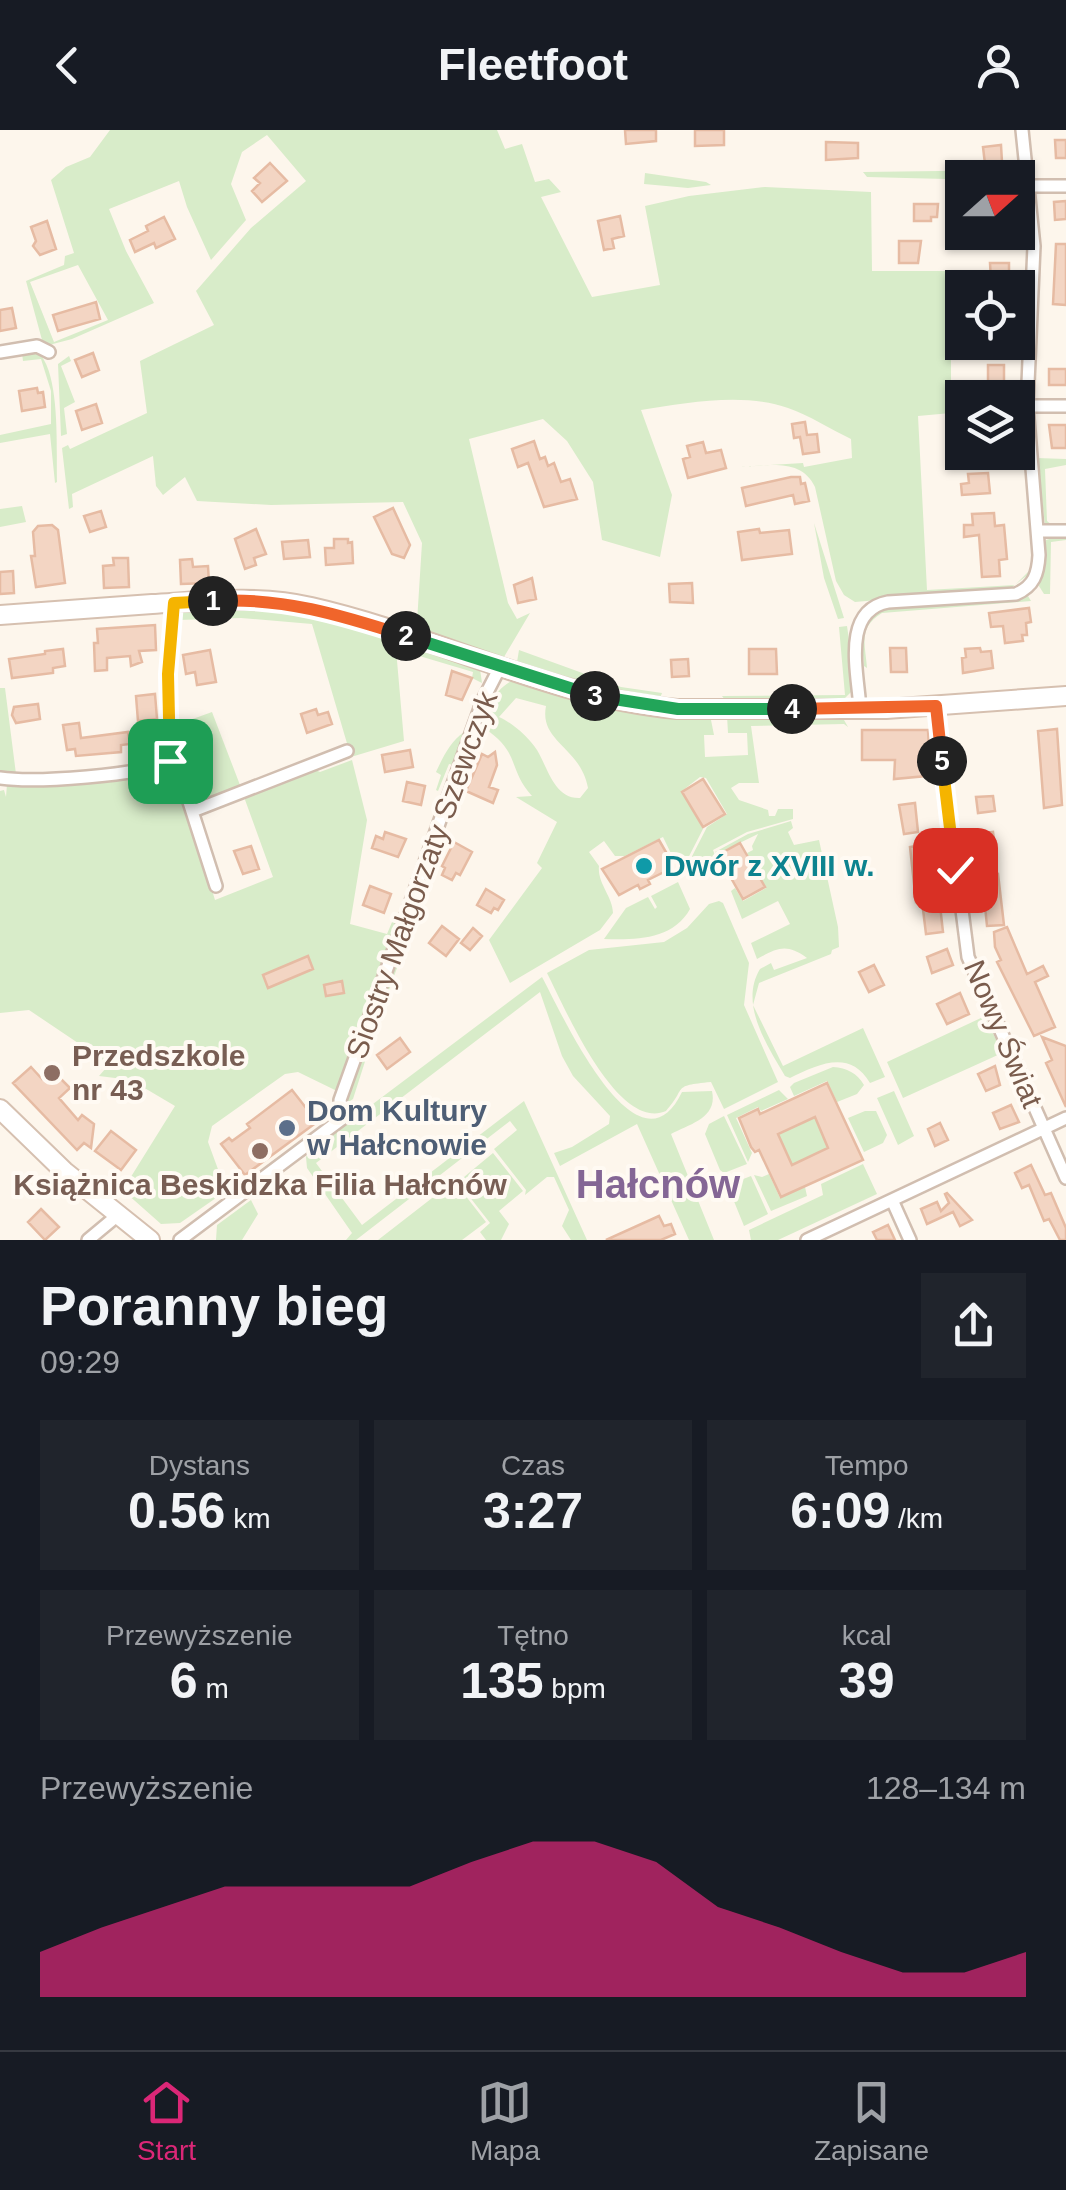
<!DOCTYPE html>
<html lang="pl">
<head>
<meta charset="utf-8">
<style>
  body { margin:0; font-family:Arial,sans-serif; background:#20242c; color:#f1f3f6; height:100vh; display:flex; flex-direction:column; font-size:38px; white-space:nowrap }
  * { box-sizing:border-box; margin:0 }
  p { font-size:32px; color:#9ea1a6 }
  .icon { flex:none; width:55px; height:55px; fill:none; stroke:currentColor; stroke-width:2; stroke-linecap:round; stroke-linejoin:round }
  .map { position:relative; height:1110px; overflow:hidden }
  .panel { display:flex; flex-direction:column; background:#171b24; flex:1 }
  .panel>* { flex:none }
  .needle { width:65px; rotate:69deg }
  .tools { position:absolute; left:945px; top:30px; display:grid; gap:20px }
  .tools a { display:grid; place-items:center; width:90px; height:90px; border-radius:0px; background:#171b24; box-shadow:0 2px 8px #0004; font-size:50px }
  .pin { position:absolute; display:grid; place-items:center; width:85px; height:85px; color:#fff; margin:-42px; border-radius:20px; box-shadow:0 5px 15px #0006 }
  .km { position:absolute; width:50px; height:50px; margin:-25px; border-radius:50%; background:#222; color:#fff; font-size:28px; line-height:50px; text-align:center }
  .round { display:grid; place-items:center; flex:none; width:105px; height:105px; border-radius:0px; background:#20242c }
  .summary { display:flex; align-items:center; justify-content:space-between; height:170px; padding:0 40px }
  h1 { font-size:55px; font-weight:700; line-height:75px }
  .figures { display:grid; grid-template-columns:repeat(3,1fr); gap:15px; height:170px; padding:10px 40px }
  .figures div { display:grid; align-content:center; border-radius:0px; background:#20242c; text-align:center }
  .figures b { font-size:50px; font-weight:700 }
  .figures small { font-size:28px; font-weight:400 }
  .figures p { font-size:28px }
  .chart { height:280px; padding:20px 40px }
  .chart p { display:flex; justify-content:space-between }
  .chart svg { width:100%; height:180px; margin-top:10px; fill:#db2777; opacity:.7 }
  header { display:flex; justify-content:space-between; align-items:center; height:130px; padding:0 40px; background:#171b24; font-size:45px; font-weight:700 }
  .tabs { display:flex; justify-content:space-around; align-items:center; height:140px; border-top:2px solid #363941; background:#171b24; font-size:28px; color:#9ea1a6 }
  .tabs a { display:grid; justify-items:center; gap:5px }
  .tabs .on { color:#db2777 }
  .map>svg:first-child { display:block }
  .green { fill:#d8ecc9; fill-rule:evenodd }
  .building { fill:#f3d5c3; stroke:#e6bba3; stroke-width:2.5; fill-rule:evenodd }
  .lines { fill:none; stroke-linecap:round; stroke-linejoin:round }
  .street-casing { stroke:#d1beb0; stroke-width:16 }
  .secondary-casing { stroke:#d6c0b0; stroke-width:22 }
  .street { stroke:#fff; stroke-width:11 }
  .secondary { stroke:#fff; stroke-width:18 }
  .split-1-casing { stroke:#fff; stroke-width:20 }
  .split-2-casing { stroke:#fff; stroke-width:20 }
  .split-3-casing { stroke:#fff; stroke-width:20 }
  .split-4-casing { stroke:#fff; stroke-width:20 }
  .split-5-casing { stroke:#fff; stroke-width:20 }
  .split-6-casing { stroke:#fff; stroke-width:20 }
  .split-1 { stroke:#f5b400; stroke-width:12 }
  .split-2 { stroke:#f0652b; stroke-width:12 }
  .split-3 { stroke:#22a559; stroke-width:12 }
  .split-4 { stroke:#22a559; stroke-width:12 }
  .split-5 { stroke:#f0652b; stroke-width:12 }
  .split-6 { stroke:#f5b400; stroke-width:12 }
  .culture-dot { fill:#0f9aa8; stroke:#fffaf3; stroke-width:4 }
  .education-dot { fill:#8d6e63; stroke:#fffaf3; stroke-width:4 }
  .service-dot { fill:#5c6f8a; stroke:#fffaf3; stroke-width:4 }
  .labels { text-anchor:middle; stroke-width:8; stroke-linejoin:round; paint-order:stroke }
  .culture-label { font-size:30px; font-weight:bold; fill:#0d838f; stroke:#fffaf3; text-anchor:start }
  .street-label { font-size:30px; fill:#7a5c4d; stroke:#fffaf3 }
  .education-label { font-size:30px; font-weight:bold; fill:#785e54; stroke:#fffaf3; text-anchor:start }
  .service-label { font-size:30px; font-weight:bold; fill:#4e5e75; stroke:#fffaf3; text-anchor:start }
  .district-label { font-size:40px; font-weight:bold; fill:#846695; stroke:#fffaf3 }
</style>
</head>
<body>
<header><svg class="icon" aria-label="back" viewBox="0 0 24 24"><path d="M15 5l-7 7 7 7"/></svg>Fleetfoot<svg class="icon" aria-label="person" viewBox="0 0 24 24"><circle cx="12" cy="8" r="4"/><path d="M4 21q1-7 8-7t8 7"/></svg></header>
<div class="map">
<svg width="1066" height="1110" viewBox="0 0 1066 1110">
  <rect width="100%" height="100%" fill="#fdf6ec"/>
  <!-- green -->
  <path class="green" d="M110,0H497L505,19L522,14L535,52L549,49L561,62L541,67L592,167L660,155L645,76L689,66L765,57L871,62L872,141H951V283L918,286L927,460L1015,455L1029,441V444L1011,458L855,472L844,465L836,451L815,357C801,327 767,336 739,337L803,333L804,337L852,328L851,309C830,299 809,285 788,278C742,262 687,273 641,280L672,365L660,427L602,410L593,352L567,311L543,289L469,309L508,473L517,489L530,483L504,527L413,498L414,489L417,492L422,413L403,372L271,375L197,371L185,347L163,365L156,356L153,326L72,364L73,377L69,379L62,318L68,315L70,319L147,283L140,231L214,195L196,161L251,98L306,51L267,5L242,22L231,54L246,90L211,130L187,77L179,51L109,79L126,121L154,173L72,209L49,215L42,210L26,151L64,135L65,126L74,123L51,50L66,37L90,27ZM78,135L108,190L54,212L30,152Z
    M1015,33L1020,35V47L995,45L946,49L867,47L863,42L1016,40Z
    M645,43L706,52L711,55L688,58L644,54Z
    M38,222C61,244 56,320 57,352L55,353L50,304L0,313V305L51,294V261L41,229L23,231L22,223Z
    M69,226L71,231L61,236L75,272L64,278L67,304L61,306L58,234Z
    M1037,328L1066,329V335L1045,339L1047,391L1052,395H1066V398L1045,395Z
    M22,376L26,392L0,397V379Z
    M814,393L844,488L838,489L824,448Z
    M1066,404V410L1051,412L1050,464H1044L1039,456L1046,410Z
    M1028,466L1031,471L882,483C858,498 865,512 867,538L864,536C862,509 856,492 884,479L1009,471Z
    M271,477L341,490L480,539L482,553L472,548L473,542L396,519L404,611L351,627L312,494L241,488L179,490V481L182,479Z
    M847,496L855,550L851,551V562L845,568L725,570L722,566L845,565L839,497Z
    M519,520L621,557L662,563L660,568L616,561L517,532Z
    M515,549L688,590H711L714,605H704L705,627L748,625L747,603H728L727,586L838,587L844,590L848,597L844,594L751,596L759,653H739L731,658L739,670L768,680L769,686H775L778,679H793V689L747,702L713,720L719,736L686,738L707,697L727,684L706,648L700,647L682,661L703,699L683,738L679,740L663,707L625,726H615L604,711L589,722L599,736C597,753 613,767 613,783L600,800L510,853L489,810L542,738L537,733L557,692L516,667L532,666C508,640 520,621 485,599C489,578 492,560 515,549ZM516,568L546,576C539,612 580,616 588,658L580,668C554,669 548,638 537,620C529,608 513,593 499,587Z
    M0,558H5L16,644L0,645Z
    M174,560L176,595L212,582L240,655L267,645L265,649L200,673L194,671L175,625Z
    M464,602L454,635L449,634L438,661L436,660L441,645L436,642C443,627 450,612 464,602Z
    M352,630L367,690L350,794L387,804L395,785L398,787L337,961L298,942L285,944L212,996L208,1012L226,1061L180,1093L161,1094L126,1063L122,1068L119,1066L175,976L131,950L99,946L106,938L81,915L29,880L0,883V661L4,660L6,667L7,654L168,640L177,647L215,770L273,747L244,667L200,684L218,745L197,683L313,639L320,642Z
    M791,691L793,698L788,702L794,715L819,710L838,797L839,817L832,820L831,824L759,853L753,875L783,936L863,898L885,947L870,953C850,919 819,934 790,948L785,946C767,915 739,874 760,839L771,833L774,840L807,828C786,813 778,818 757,829L751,813L790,794L778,771L742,789L731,761L735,758L743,771L766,758L747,723L753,720L752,716L758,704L717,724L715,722L748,704Z
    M678,752L690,779C673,810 635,810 604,809L626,778L648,767L655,779L657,777L651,766Z
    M719,771L723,773L749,833L744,875L778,952L724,979L711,952C670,956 688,957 666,981C617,1002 565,878 547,843L589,820L664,812L687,798L709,774Z
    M419,778L378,890L374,886L412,783Z
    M542,847C561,882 638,1054 682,962L712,961C718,988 690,994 671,1004L714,1110H689L637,994L560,1036L554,1023L572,1017L609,994L610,986L573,946L562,926L540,862L316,1033L362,1095L524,971L587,1110H571L562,1096L569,1080L554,1047H547L525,1065L526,1060L494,1019L517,1000L510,991L356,1110H346L352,1103L307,1038L306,1027L309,1022Z
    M977,872L1007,931L1005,934L1000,924L903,968L887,932L983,887Z
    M377,894L353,969L347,973L371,896Z
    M833,937C847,938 857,943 864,955L857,964L837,972L827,951L794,966L790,957L794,953Z
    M779,960L788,969L761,981L758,977L736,988L752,1023L748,1032L727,985Z
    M894,961L914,1006L898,1015L877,968Z
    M865,981H876L887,1005L883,1013L864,1022L848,988Z
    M724,986L747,1034L724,1043L720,1040L705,1004L709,994Z
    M815,987L828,1018L792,1035L778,1004Z
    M493,1023L523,1061L499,1081L509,1094L501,1110H486L480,1102L490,1093L458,1052Z
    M863,1034L877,1064L778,1110H751L749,1100L823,1065L821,1054Z
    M769,1044L780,1068L805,1057L807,1066L771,1081L754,1045L762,1047Z
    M751,1046L768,1084L744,1096L729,1059L733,1053Z
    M454,1051L486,1092L462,1110H378Z
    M251,1070L258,1084L242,1110H216L217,1095Z"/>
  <!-- building -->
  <path class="building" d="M625,0H656V11L626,14Z
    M695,0H724V15L695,16Z
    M1055,10H1066V28H1056Z
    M826,12L858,13V28L826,30Z
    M1001,15L1002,32L985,34L983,17Z
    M270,33L287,51L262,72L252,61L260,53L254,48Z
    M1066,71V89L1055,90L1054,72Z
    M914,74H938L937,87H931V91H914Z
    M620,86L624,106L612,109L614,118L604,120L598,91Z
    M164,87L175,109L156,118L154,113L135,122L130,110L148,101L146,96Z
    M47,91L56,119L40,125L33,116L36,111L31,97Z
    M899,111H921L918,133H899Z
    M1056,114H1066V175L1053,174Z
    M990,133H1009V151H991Z
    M96,172L100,189L58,201L53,185Z
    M12,178L16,198L0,201V180Z
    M93,223L99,240L82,247L75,230Z
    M988,235H1004V253H988Z
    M1049,239H1066V255H1049Z
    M37,258L38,263L43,262L45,277L22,281L19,261Z
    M96,274L102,293L82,300L76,281Z
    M805,292L807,305L817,304L819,322L803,324L800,307L794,308L792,294Z
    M1049,295H1066V318H1052Z
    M534,311L540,329L545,327L548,336L554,333L561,352L570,349L577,369L544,377L528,333L518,337L512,319Z
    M703,312L706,323L721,320L726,338L688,348L683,329L690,327L687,316Z
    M988,343L990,363L962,365L961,354L969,353L968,344Z
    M791,347H800L801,354L805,353L809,371L795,374L793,365L746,376L742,358Z
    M393,378L410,415L404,428L392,424L374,387Z
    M101,381L106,397L90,402L84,386Z
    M994,383L995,396L1004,395L1007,429L999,430L1000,446L982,447L979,405L964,407V395H973L972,384Z
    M52,395L58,400L65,453L36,457L31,426H35L33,402L38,396Z
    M256,399L266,424L254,428L256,435L245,439L235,409Z
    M759,399L760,403L789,400L792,424L742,430L738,402Z
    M334,409H348V413L352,412L353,433L326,435L325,418H334Z
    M308,410L310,427L284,429L282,412Z
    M113,428H128L129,457L104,458L103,436L114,435Z
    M192,429L193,437L208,436L209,453L181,454L180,430Z
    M13,441L14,463L0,464V442Z
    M532,448L536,469L518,473L514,455Z
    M692,453L693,473L670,472L669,454Z
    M1029,478L1031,492L1026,493L1027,505H1022L1023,511L1005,513L1003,496L991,497L989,483Z
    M155,495L156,520L139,521L142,532L131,536L130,526L107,528V540L95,541L94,513H98L97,499Z
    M890,518H906L907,542H891Z
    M980,518L981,522L991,521L993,538L963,543L962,528L966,527L965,519Z
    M63,519L65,536L53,538V543L12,548L9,529L45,524V521Z
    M749,519H776L777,544H749Z
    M210,520L216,552L197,555L195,542L186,544L183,525Z
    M688,529L689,546L672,547L671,530Z
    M452,541L472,548L462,570L446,565Z
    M155,564L157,589L138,591L136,566Z
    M38,574L40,589L16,593L12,585L14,577Z
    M316,579L318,585L328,582L332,594L307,603L301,584Z
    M79,593L81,608L128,602L130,614L121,615V622L76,626L75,619L67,620L63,595Z
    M1057,599L1062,675L1044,678L1038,601Z
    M862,600H928L929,621H925L926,646L894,649L895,630H862Z
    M410,620L413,637L385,642L382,625Z
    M495,622L497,635L489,657L498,660L493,673L466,661L482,624L488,627Z
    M703,649L725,684L703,697L682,662Z
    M407,652L425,656L421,675L403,671Z
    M993,666L995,681L978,683L976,667Z
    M915,673L918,702L904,704L899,675Z
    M385,702L406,709L398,727L372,718L376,706L383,709Z
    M993,702L995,718L978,720L976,704Z
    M659,710L670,729L664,731L668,740L648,750L650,754L640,759L638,755L619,765L602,739Z
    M454,712L472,722L460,745L456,743L452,750L442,745L445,738L442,736Z
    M740,713L765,757L743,769L718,725Z
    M928,714L933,750L937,749L943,802L926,804L922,771L916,772L910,717Z
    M251,716L259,739L243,744L234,721Z
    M998,744L1004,795L987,796L982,746Z
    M370,756L391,764L384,783L363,775Z
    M486,759L504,770L498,780L494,778L491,783L477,775Z
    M442,796L459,809L446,826L429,813Z
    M1007,797L1027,844L1043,836L1048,846L1035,852L1055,897L1034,906L997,832L1001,830L995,817L994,802Z
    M473,798L482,806L470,820L461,813Z
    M947,819L953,835L932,843L927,827Z
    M308,826L313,839L268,858L263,845Z
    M874,835L884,855L869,862L859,842Z
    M342,851L344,863L326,866L324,855Z
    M960,863L969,884L947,894L937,874Z
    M1042,907L1066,916V977L1046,933L1052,930Z
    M400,908L410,922L387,939L377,925Z
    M995,936L1000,955L986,961L978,944Z
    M31,937L42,949L52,940L70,958L59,968L78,990L82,985L94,994L91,1018L84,1013L77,1020L13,953Z
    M827,953L863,1030L781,1067L759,1020L755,1022L751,1017L739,988L758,979L760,984ZM815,987L828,1018L792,1035L778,1004Z
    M292,960L317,992L245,1045L221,1014L229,1008L232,1011L250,998L247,994Z
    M1011,975L1019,992L1000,999L993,983Z
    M940,993L948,1010L935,1016L928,999Z
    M111,1001L136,1020L121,1040L95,1021Z
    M1031,1035L1045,1065L1051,1063L1066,1098V1110H1060L1049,1089L1044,1091L1029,1055L1022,1058L1015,1043Z
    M947,1063L972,1090L960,1096L953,1082L927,1094L921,1079L937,1072L941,1081L949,1073L945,1064Z
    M41,1079L59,1097L45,1110L28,1092Z
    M659,1086L664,1096L671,1094L675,1104L661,1110H606Z
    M888,1095L895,1110H877L873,1102Z"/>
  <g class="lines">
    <defs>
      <path id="street" d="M1027,56H1066
        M0,222L37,216L49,222
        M1027,276H1066
        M1038,401H1066
        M936,576L968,827L1066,1048
        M860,579C858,543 841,481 888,472L1016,464C1034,456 1038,444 1039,425L1027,276L1034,116L1022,0
        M170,631L181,647L216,756
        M0,648C34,653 140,646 170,631L168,544L174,473
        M193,681L347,621
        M892,1070L910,1110
        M88,1110L118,1085
        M180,1110L343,988L340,970L483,570L500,537
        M807,1110L1066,988"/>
      <path id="secondary" d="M0,485C51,481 101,478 152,474C205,471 259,465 311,477C435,505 550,568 677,579H886L1066,566
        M0,979L64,1041L150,1110"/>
    </defs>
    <!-- street casing -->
    <use href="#street" class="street-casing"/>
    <!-- secondary casing -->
    <use href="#secondary" class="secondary-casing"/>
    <!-- street -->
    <use href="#street" class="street"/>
    <!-- secondary -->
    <use href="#secondary" class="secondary"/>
  </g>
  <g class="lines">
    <defs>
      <path id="split-1" d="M170,631L168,544L174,473L213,471"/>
      <path id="split-2" d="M213,471C282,467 341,485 406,506"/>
      <path id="split-3" d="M406,506L595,566"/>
      <path id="split-4" d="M595,566L678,579H792"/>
      <path id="split-5" d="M792,579L936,576L942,631"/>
      <path id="split-6" d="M942,631L955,740"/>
    </defs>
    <!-- split-1 casing -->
    <use href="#split-1" class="split-1-casing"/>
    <!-- split-2 casing -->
    <use href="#split-2" class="split-2-casing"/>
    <!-- split-3 casing -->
    <use href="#split-3" class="split-3-casing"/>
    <!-- split-4 casing -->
    <use href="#split-4" class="split-4-casing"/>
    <!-- split-5 casing -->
    <use href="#split-5" class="split-5-casing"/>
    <!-- split-6 casing -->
    <use href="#split-6" class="split-6-casing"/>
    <!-- split-1 -->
    <use href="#split-1" class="split-1"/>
    <!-- split-2 -->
    <use href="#split-2" class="split-2"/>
    <!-- split-3 -->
    <use href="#split-3" class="split-3"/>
    <!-- split-4 -->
    <use href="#split-4" class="split-4"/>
    <!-- split-5 -->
    <use href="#split-5" class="split-5"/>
    <!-- split-6 -->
    <use href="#split-6" class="split-6"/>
  </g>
  <!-- markers -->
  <circle class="culture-dot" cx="644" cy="736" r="10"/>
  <g class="education-dot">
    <circle cx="52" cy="943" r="10"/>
    <circle cx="260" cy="1021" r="10"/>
  </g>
  <circle class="service-dot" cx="287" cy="998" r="10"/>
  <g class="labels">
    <!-- culture labels -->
    <g class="culture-label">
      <text x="664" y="746">Dwór z XVIII w.</text>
    </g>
    <!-- street labels -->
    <g class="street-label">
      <text transform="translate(422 745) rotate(-70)" y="10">Siostry Małgorzaty Szewczyk</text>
      <text transform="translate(1003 904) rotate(67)" y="10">Nowy Świat</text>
    </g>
    <!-- education labels -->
    <g class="education-label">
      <text x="72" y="936">Przedszkole<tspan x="72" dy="34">nr 43</tspan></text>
      <text x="260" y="1065" text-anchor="middle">Książnica Beskidzka Filia Hałcnów</text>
    </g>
    <!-- service labels -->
    <g class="service-label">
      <text x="307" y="991">Dom Kultury<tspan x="307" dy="34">w Hałcnowie</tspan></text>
    </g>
    <!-- district labels -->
    <g class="district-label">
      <text x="658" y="1068">Hałcnów</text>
    </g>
  </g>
</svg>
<div class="tools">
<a><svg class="needle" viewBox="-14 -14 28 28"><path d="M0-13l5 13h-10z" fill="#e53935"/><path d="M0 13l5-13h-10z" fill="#9ea1a6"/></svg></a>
<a><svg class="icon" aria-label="locate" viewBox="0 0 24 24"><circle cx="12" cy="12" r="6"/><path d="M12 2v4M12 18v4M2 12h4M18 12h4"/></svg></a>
<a><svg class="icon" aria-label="layers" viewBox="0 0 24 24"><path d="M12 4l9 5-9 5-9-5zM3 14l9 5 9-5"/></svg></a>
</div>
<div class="pin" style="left:170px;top:631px;background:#1e9e55"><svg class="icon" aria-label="arrive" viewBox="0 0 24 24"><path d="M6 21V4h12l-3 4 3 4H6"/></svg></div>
<div class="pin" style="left:955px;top:740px;background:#d93025"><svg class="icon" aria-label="check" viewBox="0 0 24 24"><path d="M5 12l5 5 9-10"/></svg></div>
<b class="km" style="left:213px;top:471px">1</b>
<b class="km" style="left:406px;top:506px">2</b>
<b class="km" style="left:595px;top:566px">3</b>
<b class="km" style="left:792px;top:579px">4</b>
<b class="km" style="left:942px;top:631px">5</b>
</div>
<section class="panel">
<div class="summary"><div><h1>Poranny bieg</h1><p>09:29</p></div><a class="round"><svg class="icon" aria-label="share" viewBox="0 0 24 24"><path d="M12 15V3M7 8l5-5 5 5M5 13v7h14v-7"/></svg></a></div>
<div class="figures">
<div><p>Dystans</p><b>0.56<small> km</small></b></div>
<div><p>Czas</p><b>3:27</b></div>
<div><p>Tempo</p><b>6:09<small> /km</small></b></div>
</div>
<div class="figures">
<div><p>Przewyższenie</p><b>6<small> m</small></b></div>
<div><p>Tętno</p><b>135<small> bpm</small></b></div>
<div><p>kcal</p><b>39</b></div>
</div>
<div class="chart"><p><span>Przewyższenie</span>128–134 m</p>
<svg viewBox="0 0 160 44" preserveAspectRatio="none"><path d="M0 44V33L10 27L20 22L30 17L40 17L50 17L60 17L70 11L80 6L90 6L100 11L110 22L120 27L130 33L140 38L150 38L160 33V44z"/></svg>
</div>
</section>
<nav class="tabs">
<a class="on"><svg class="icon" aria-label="home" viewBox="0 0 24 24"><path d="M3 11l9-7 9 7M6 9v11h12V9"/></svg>Start</a>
<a><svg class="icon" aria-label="map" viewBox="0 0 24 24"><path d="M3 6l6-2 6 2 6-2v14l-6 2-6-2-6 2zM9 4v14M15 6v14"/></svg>Mapa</a>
<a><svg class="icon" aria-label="saved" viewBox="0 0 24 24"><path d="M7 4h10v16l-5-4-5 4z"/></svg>Zapisane</a>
</nav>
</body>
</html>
